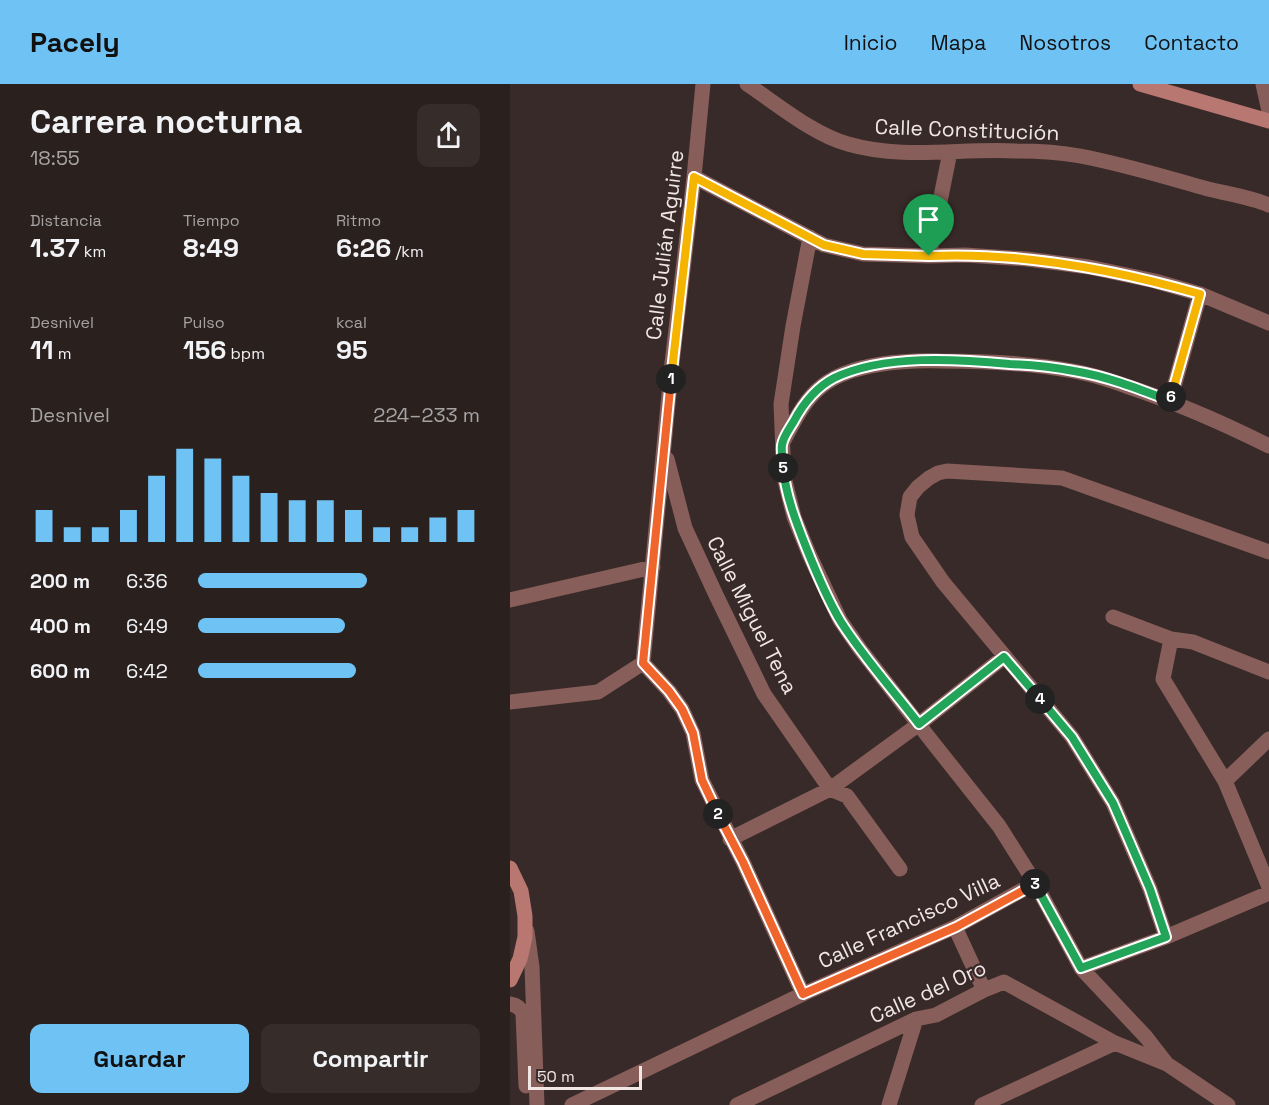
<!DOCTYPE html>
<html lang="es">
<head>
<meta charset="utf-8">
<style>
  body { margin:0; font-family:"Space Grotesk",sans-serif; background:#362d2b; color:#f1f3f6; height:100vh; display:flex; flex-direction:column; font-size:22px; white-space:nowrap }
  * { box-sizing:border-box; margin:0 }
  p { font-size:20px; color:#a5a3a4 }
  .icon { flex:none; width:33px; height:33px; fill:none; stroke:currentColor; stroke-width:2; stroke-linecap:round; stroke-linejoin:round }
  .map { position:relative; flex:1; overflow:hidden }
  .drawer { display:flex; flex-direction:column; background:#2a201e; width:510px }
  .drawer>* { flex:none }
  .scale { position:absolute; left:18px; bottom:15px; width:114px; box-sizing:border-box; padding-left:6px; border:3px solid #f1e7e5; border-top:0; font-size:16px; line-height:21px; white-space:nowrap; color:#f1e7e5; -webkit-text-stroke:4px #382a28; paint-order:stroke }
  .pin { position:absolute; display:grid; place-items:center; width:51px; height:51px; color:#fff; margin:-62px -26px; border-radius:50% 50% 50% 0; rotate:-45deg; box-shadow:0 0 6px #0007 }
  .pin .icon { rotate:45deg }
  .km { position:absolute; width:30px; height:30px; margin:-15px; border-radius:50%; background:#222; color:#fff; font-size:16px; line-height:30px; text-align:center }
  .round { display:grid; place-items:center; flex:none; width:63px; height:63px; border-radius:12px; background:#362d2b }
  .overview { display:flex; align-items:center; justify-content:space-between; height:102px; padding:0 30px }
  h1 { font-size:33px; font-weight:700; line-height:45px }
  .metrics { display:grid; grid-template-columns:repeat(3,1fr); gap:9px; height:102px; padding:6px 30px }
  .metrics div { display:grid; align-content:center }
  .metrics b { font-size:26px; font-weight:700 }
  .metrics small { font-size:16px; font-weight:400 }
  .metrics p { font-size:16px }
  .chart { height:168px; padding:12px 30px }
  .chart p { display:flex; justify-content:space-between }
  .chart svg { width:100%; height:108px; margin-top:6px; stroke:#6fc2f4; stroke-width:6 }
  .cta { display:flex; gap:12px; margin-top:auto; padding:12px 30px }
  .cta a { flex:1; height:69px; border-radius:12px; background:#6fc2f4; color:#111; font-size:24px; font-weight:700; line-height:69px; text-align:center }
  .cta a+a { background:#362d2b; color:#f1f3f6 }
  ul { padding:0 30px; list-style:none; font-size:20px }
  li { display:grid; grid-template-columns:96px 72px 1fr; align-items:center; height:45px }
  li i { height:15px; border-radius:8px; background:#6fc2f4 }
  header { display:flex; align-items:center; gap:36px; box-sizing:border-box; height:84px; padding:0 30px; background:#6fc2f4; color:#111 }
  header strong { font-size:28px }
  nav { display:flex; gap:33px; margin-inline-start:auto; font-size:21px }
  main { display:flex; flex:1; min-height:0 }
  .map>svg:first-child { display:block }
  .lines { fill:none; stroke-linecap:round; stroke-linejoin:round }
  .street { stroke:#875e59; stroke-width:15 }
  .secondary { stroke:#b87770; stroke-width:15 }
  .split-1-casing { stroke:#fff; stroke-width:12 }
  .split-2-casing { stroke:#fff; stroke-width:12 }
  .split-3-casing { stroke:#fff; stroke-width:12 }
  .split-4-casing { stroke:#fff; stroke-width:12 }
  .split-5-casing { stroke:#fff; stroke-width:12 }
  .split-6-casing { stroke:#fff; stroke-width:12 }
  .split-7-casing { stroke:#fff; stroke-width:12 }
  .split-1 { stroke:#f5b400; stroke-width:8 }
  .split-2 { stroke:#f0652b; stroke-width:8 }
  .split-3 { stroke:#f0652b; stroke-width:8 }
  .split-4 { stroke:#22a559; stroke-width:8 }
  .split-5 { stroke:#22a559; stroke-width:8 }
  .split-6 { stroke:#22a559; stroke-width:8 }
  .split-7 { stroke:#f5b400; stroke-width:8 }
  .labels { text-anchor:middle; stroke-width:4.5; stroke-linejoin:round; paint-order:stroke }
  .street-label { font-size:21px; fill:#f1e7e5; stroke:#382a28 }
</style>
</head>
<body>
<header>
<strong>Pacely</strong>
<nav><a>Inicio</a><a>Mapa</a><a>Nosotros</a><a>Contacto</a></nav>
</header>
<main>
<section class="drawer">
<div class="overview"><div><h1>Carrera nocturna</h1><p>18:55</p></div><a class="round"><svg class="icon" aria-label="share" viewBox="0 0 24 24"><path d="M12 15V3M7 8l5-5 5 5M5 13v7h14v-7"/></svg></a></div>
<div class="metrics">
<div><p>Distancia</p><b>1.37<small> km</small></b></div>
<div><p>Tiempo</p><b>8:49</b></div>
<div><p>Ritmo</p><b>6:26<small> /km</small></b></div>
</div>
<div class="metrics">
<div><p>Desnivel</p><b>11<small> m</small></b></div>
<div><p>Pulso</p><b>156<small> bpm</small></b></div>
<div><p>kcal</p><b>95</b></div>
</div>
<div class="chart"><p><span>Desnivel</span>224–233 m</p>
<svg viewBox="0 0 160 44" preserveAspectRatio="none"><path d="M5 44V31M15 44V38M25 44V38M35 44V31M45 44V17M55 44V6M65 44V10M75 44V17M85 44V24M95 44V27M105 44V27M115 44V31M125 44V38M135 44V38M145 44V34M155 44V31"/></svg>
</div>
<ul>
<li><b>200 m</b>6:36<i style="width:60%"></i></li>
<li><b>400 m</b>6:49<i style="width:52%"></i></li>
<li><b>600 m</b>6:42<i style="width:56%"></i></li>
</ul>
<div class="cta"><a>Guardar</a><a>Compartir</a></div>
</section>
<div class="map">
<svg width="759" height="1021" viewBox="0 0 759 1021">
  <rect width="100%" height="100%" fill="#382a28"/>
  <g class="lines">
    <!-- street -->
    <path class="street" d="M193,0L184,93L162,279L133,579L159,607L172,625L183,649L192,696L233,778L293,910
      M237,0C267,20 304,51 338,60C393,76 450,64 506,67C527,67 549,68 570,72C613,80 655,93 698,105C718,110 740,113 759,121
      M753,0L759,27
      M184,93L314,161L353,170L419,172L455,171L517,175L579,183L645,197L690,210L759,239
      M300,153L283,242L271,320L274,393L284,433L299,470L330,536L350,565L420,655L489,742L525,799L571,884L636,953L657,980
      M419,172L440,68
      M660,317L690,210
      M273,358C284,338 294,316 312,302C341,279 395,276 431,277C475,277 520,279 563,287C581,290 599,296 616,302C665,318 713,339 759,362
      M157,375L175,444L206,511L254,610L320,705L337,712L390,785
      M0,516L143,483
      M603,533L661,555L683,558L759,588
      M661,555L653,595L715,697L759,803
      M0,618L88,608L133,579
      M715,697L759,655
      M220,755L320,705L409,640L494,573
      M445,843L474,906
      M17,847L22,883L27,1021
      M656,853L640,805L603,719L562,653L433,498L402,453L397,431L400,413L408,403L419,394L428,389L437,387L552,394L759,468
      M571,884L656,853L759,809
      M0,920C6,921 11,924 13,930L16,1002
      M62,1021L293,910L445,843L525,799
      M227,1021L406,935L426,931L474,906L494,898L605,959L657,980L718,1021
      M379,1021L406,935
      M472,1021L605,959"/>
    <!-- secondary -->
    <path class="secondary" d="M630,0L759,37
      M0,784L11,807L15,832V853L10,875L0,896"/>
  </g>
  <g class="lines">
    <defs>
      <path id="split-1" d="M161,295L184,93L314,161L353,170L419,172"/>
      <path id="split-2" d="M161,295L133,579L159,607L172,625L183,649L192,696L208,730"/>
      <path id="split-3" d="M208,730L233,778L293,910L446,843L525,800"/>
      <path id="split-4" d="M525,800L571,884L656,853L640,805L603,719L562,653L530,615"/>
      <path id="split-5" d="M273,384C276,412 286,438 296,463C306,488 317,515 331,538C354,574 383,606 409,640L494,573L530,615"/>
      <path id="split-6" d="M273,384C273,377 271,368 272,361C273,353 280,344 284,337C293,320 307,303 324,294C374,270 447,275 500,280C522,281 543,283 564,287C596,292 629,305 660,317L661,313"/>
      <path id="split-7" d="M419,172C511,168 603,185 690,210L661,313"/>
    </defs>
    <!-- split-1 casing -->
    <use href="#split-1" class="split-1-casing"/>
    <!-- split-2 casing -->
    <use href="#split-2" class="split-2-casing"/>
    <!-- split-3 casing -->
    <use href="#split-3" class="split-3-casing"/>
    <!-- split-4 casing -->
    <use href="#split-4" class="split-4-casing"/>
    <!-- split-5 casing -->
    <use href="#split-5" class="split-5-casing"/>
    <!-- split-6 casing -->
    <use href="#split-6" class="split-6-casing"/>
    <!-- split-7 casing -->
    <use href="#split-7" class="split-7-casing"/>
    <!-- split-1 -->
    <use href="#split-1" class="split-1"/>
    <!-- split-2 -->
    <use href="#split-2" class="split-2"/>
    <!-- split-3 -->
    <use href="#split-3" class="split-3"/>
    <!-- split-4 -->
    <use href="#split-4" class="split-4"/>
    <!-- split-5 -->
    <use href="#split-5" class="split-5"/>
    <!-- split-6 -->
    <use href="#split-6" class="split-6"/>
    <!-- split-7 -->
    <use href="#split-7" class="split-7"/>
  </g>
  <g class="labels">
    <!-- street labels -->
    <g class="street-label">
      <text transform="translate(457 46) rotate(2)" y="7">Calle Constitución</text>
      <text transform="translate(155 161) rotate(-83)" y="7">Calle Julián Aguirre</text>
      <text transform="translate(242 531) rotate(63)" y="7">Calle Miguel Tena</text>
      <text transform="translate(399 837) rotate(-25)" y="7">Calle Francisco Villa</text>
      <text transform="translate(418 908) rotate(-24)" y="7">Calle del Oro</text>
    </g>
  </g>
</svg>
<div class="scale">50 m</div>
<div class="pin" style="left:419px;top:172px;background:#1e9e55"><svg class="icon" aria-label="arrive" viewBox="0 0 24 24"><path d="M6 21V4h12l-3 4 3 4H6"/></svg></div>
<b class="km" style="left:161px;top:295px">1</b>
<b class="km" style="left:208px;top:730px">2</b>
<b class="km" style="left:525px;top:800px">3</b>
<b class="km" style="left:530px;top:615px">4</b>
<b class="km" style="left:273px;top:384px">5</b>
<b class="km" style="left:661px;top:313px">6</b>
</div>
</main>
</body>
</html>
